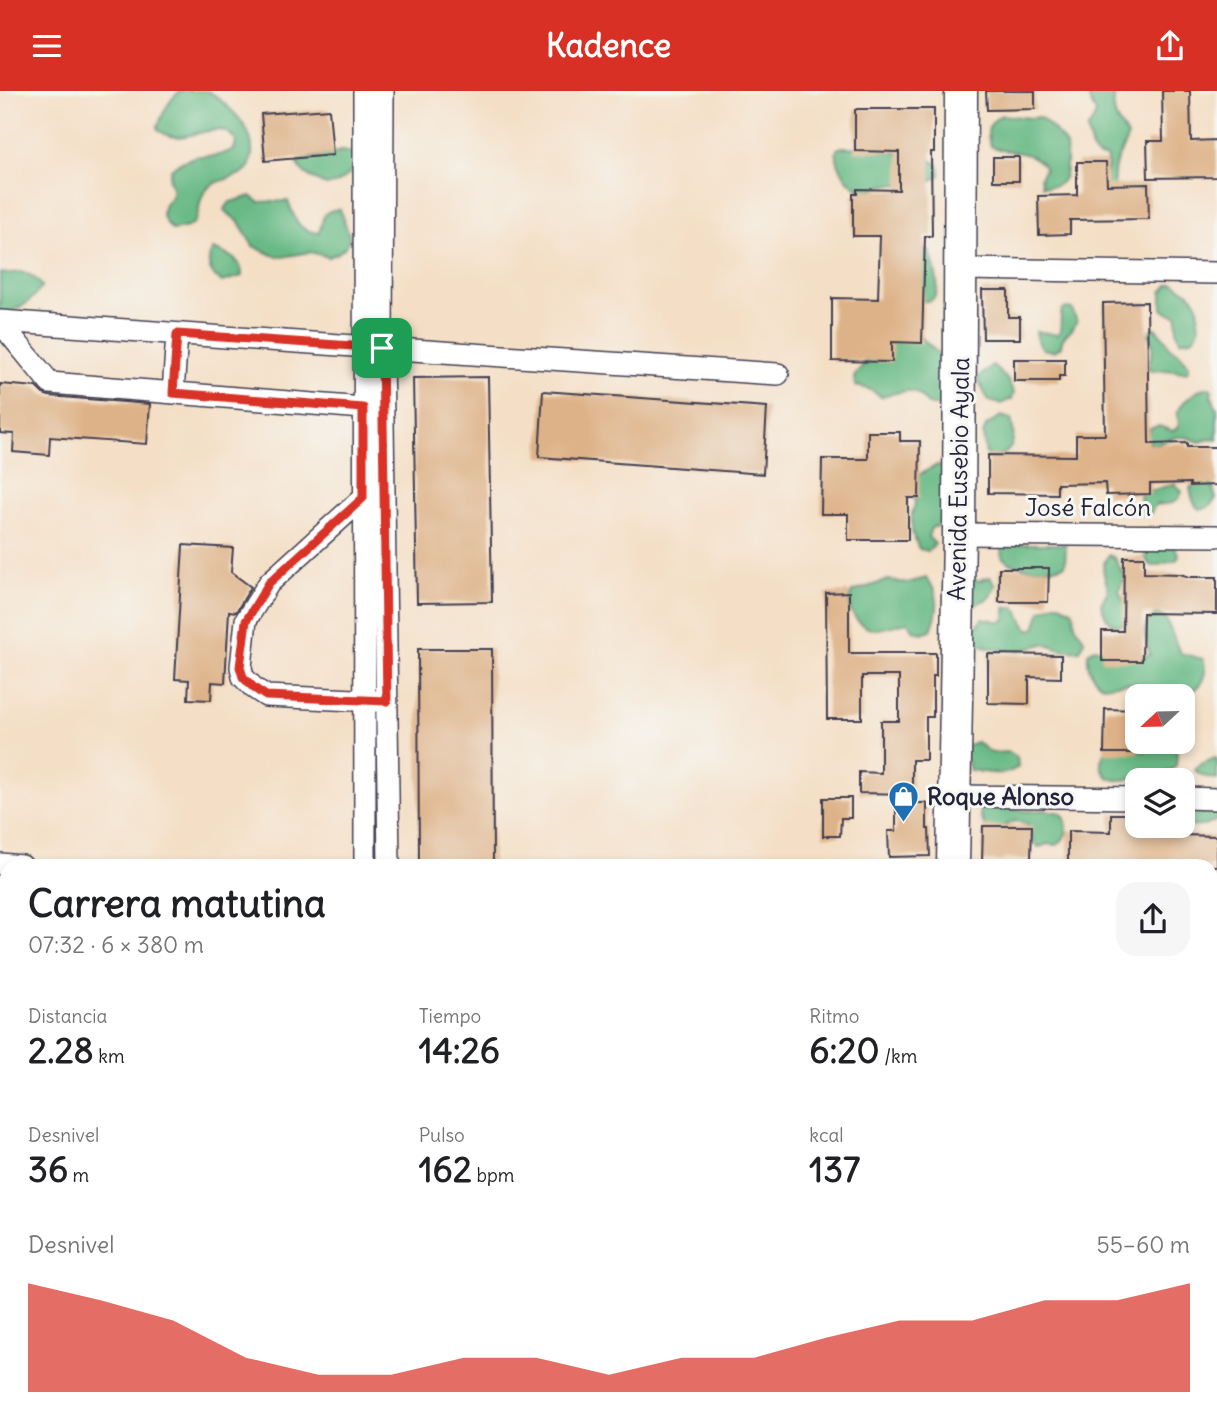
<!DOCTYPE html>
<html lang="es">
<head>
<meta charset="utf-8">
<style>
  body { margin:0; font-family:Delius,sans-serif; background:#f6f6f6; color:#202124; height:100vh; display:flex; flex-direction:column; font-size:26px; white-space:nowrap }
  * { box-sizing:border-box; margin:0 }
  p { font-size:23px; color:#757577 }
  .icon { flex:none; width:38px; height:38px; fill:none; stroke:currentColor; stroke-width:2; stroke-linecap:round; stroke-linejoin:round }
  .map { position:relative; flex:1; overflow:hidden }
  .drawer { position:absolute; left:0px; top:768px; width:1218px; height:569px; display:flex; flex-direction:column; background:#fff; border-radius:21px 21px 0 0; box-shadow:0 4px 10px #0003 }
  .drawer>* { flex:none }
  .needle { width:46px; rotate:248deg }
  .fabs { position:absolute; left:1125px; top:593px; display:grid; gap:14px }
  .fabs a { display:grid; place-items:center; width:70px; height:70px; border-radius:14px; background:#fff; box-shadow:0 4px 10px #0003; font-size:35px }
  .pin { position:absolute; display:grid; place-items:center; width:60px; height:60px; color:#fff; margin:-30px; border-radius:14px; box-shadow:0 4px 10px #0006 }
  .round { display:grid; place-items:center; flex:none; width:74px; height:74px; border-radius:21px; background:#f6f6f6 }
  .overview { display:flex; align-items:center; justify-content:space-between; height:119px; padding:0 28px }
  h1 { font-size:38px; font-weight:800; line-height:52px }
  .metrics { display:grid; grid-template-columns:repeat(3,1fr); gap:10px; height:119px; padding:7px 28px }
  .metrics div { display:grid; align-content:center }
  .metrics b { font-size:35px; font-weight:800 }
  .metrics small { font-size:19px; font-weight:400 }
  .metrics p { font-size:19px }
  .chart { height:196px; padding:14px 28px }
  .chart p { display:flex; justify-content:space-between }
  .chart svg { width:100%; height:126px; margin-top:7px; fill:#d93025; opacity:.7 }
  header { display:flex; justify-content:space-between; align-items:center; height:91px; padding:0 28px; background:#d93025; color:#fff; font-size:32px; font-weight:800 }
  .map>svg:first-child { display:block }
  .green { fill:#81d99d; stroke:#527e6c; stroke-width:2 }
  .forest { fill:#68b984; stroke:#456e60; stroke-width:2 }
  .building { fill:#deb288 }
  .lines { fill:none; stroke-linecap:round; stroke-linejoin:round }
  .street-casing { stroke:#423e50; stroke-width:24 }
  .secondary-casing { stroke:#423e50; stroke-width:35 }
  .street { stroke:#fff; stroke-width:21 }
  .secondary { stroke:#fff; stroke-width:32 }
  .route-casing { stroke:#fff; stroke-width:14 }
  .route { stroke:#d93025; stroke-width:9 }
  .labels { text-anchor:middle; stroke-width:6; stroke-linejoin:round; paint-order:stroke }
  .street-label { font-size:24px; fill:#22223b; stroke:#f6f6f2 }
  .poi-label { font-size:24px; font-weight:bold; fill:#22223b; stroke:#f6f6f2; text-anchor:start }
</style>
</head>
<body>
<header><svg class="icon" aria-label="menu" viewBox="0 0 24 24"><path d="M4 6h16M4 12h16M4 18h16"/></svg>Kadence<svg class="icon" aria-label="share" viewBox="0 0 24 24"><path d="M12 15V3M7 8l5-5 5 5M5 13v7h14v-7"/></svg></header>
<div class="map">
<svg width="1217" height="1336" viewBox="0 0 1217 1336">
  <rect width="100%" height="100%" fill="#f6f6f2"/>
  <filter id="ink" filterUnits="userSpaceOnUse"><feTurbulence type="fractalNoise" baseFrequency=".0143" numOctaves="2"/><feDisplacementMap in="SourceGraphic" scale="14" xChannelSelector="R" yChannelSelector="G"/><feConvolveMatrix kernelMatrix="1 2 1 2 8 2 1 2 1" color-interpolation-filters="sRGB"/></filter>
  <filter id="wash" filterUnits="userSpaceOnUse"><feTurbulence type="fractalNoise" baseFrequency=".00686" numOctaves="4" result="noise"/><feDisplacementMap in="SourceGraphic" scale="28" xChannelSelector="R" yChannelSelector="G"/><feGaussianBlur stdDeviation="1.57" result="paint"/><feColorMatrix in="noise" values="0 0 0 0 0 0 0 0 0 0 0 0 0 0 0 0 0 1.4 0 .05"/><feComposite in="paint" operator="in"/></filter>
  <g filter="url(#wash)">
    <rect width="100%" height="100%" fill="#f4dfc6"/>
    <!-- green -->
    <path class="green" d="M1211,1256H1217V1336H1160V1330H1211Z
      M437,1330H597V1336H437Z
      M1072,1330H1146L1145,1336H1071Z"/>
    <!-- forest -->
    <path class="forest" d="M180,0C188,0 199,0 207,0C214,2 220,9 225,13C240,27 254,42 252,64C251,67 251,71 250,74C242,89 218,86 207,98C191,116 210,136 172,139L166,132L162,123L165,113L172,105V96L169,88L171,78L179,72L197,65H216L234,59L236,50C218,20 181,63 157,37C163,22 168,10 180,0Z
      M1090,0H1115C1111,21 1115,29 1128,45C1125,55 1119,62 1116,72C1111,87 1116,103 1120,118L1103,96L1108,75L1106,66L1097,65L1092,58L1087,39L1093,30L1096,21L1090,11L1088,2Z
      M1001,24L1030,27L1039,26C1046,31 1063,47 1066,55C1067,59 1066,63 1066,67C1067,86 1064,98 1042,95L1040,86L1045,78C1034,57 1009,64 991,55C985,40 988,33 1001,24Z
      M842,56C856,56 930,64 937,73C940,77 940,80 940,84C923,97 912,94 894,93C885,93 876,98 867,99C850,99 834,73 837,58Z
      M341,60L361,63C357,75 342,95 328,94C323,94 317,90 312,87C304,82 300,79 296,71Z
      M251,105L259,111L288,110C295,128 297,140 319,142C324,127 320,120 340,118L350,147L345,156L338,162L329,166L310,161L282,166L272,164L253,155L239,131L224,119L230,111Z
      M918,153L930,161C934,175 948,213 922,210Z
      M213,158C228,164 242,167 242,185L222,191C209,183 205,172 213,158Z
      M18,181C30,182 35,186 42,195C32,211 18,220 0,224V182L8,183Z
      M1173,192C1181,196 1191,202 1196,210C1200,215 1198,221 1198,227C1200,241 1197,251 1180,249L1177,240V224L1166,221L1162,218V201L1168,194Z
      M1066,217L1072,218L1077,231C1072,240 1061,245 1061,255C1055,262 1051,260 1043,258L1037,249L1036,240L1058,244C1063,237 1059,227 1062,219Z
      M1155,237L1166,249L1170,257L1180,262L1189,274V279L1185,281L1165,279L1150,280L1149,275L1153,256L1149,243L1151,239Z
      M918,240L924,249L946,270L951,310C923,325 927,302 910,300C901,299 889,304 881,306C872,299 866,296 855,295L854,285L872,263L870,254Z
      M992,274L1007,288L1014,302L1012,308L1000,313L989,310L977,288Z
      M1208,296L1212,299L1211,304L1217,318V348L1213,347L1200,351L1186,346H1176L1153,354C1147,349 1147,344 1150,337L1159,335L1173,340L1177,337L1179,333L1177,322L1182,313L1198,299Z
      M1001,325L1011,328C1017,350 1012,369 986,364L983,344L986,335Z
      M937,374L947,376L949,431L931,437L928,446L935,453L928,460L919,458L912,441V423L915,413L914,403L919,384Z
      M1197,391L1212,394L1216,408C1200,428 1193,416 1190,397Z
      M1175,393L1182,400C1178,417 1166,411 1155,414L1150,423L1145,424C1137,418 1140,411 1141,402Z
      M1151,451L1165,456L1174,455L1179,464L1177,469L1155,475L1150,474L1147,470L1143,456Z
      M1004,453H1066L1065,474C1053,480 987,480 1004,453Z
      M1109,464L1115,467L1124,485L1119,500L1125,513L1126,533L1116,535L1112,533L1106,526L1101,513L1108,499C1106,486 1098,477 1109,464Z
      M968,482L977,490L990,486L996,494L989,507L970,516Z
      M926,487C941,503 939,520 931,539L922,542L913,539L908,531C897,533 885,538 874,538C862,538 849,523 849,511C848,508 851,504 852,501L888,489L907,492Z
      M1055,513H1060L1073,520C1074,526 1074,533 1077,538C1084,548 1087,546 1080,559C1073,560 1065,559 1058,557C1054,556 1051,554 1047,553C1041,552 1032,557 1026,558C1011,561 975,558 969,544L983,527L1002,531L1005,527V517L1015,516C1022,523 1022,534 1030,539L1035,537L1041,519Z
      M1157,523L1166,528L1180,562L1203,568C1210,586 1198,599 1183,608V606L1158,605C1155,603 1152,600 1149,598C1137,588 1117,593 1103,595C1091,586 1087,577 1088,562L1095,557C1113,563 1132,567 1150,564C1146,546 1138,535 1157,523Z
      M977,651L991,662L1009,661L1017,666L1018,676C1004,687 987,681 970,679L960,657Z
      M1149,651H1172L1177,661L1176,675C1164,685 1159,682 1145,684C1130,687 1108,698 1101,675C1100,669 1102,665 1106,660H1146Z
      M1215,667L1217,668V688C1208,687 1200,685 1195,679L1197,675Z
      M1217,702V728C1208,737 1197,735 1185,735L1183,732V724L1186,721L1203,713Z
      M990,713L1025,720L1045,719L1061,722C1070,732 1068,746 1057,754L1047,753L1039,756L1035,753L1028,733L1015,730L1002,736L987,737C981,731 978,722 981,714Z
      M1217,889V936L1211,929V893Z"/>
    <g id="blocks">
      <!-- building -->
      <path class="building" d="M986,0H1035V18L987,19Z
        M1162,0H1190L1191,50L1217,49V86L1148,87L1147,50H1163Z
        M329,18L333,64L265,70L261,23Z
        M857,18H934V61H931L932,145H925L922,252L892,251V271L832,270V207L878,208L880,145H853V103H857V98L899,99V61L855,60V19Z
        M993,66H1019V90H993Z
        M1077,71H1106L1107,94L1148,93L1149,128L1070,129V143L1039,144L1038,105L1077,104Z
        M982,199H1008V226H1020V248H983Z
        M1147,211L1149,353L1187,352V356H1217V394L1190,395V392L1150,393V403L1106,404L1105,392L1057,393V403L988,402V364L1076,365V344H1105L1103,212Z
        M1014,268H1065V285H1059V290H1014Z
        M488,286L492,511L417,512L413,287Z
        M0,293L36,296L43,303L49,305L150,313L147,353L50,346L49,364L13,361L14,343L0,342Z
        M543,300L767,316L763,383L539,366Z
        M868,341H900V350H920L919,407H908V449H848V423H821L822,368H868Z
        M183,454L233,457L231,481L251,496L236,521L229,520L225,592L212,591L211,609L188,608L189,589L175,588Z
        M1124,466H1144V482L1180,483L1190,486H1217V523L1143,522L1142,570H1102V540H1123Z
        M999,477H1049L1048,511H999Z
        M849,501V562H936V585H933V626H926V669H912V703L859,702V681L881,682V630H899V585H862V628H827L826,502Z
        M418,558H492L493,775H419Z
        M988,563L1061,564V587L1029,586V613L988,612Z
        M1105,618L1138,619V662H1104Z
        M823,707H851V727H841L840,745H823Z
        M896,712H927V738H929L930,765L889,766L888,740H896Z
        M1111,723H1138V735H1182V744L1217,745V775H1150V774L1102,773V775H1068V740L1111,741Z
        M983,735H1032L1031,768H1004L1003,770H982Z"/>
    </g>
  </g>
  <g filter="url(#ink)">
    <use href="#blocks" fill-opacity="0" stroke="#423e50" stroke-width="2"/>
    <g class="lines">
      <defs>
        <path id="street" d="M364,0L365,775
          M383,0L382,257L389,775
          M961,178L1217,182
          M0,230L382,257L778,283
          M0,231L50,292L363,317
          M173,302L177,243
          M363,407L269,492L246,529L241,576L243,586L254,597L266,605L378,610
          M959,443L1217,445
          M954,705L1138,707
          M1183,707L1217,708
          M0,773L22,775
          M1211,962H1217
          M1211,1227H1217
          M376,1336V1330"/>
        <path id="secondary" d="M953,775L959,443L961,0
          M948,1336V1330"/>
      </defs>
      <!-- street casing -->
      <use href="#street" class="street-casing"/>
      <!-- secondary casing -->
      <use href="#secondary" class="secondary-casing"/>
      <!-- street -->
      <use href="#street" class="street"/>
      <!-- secondary -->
      <use href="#secondary" class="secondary"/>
    </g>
  </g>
  <g class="lines" filter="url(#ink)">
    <defs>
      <path id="route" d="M177,243L382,257L387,610L266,605L254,597L243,586L240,576L246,530L269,492L363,407V317L173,302Z"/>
    </defs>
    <!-- route casing -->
    <use href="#route" class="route-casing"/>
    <!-- route -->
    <use href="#route" class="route"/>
  </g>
  <!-- icons -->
  <defs>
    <symbol id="shop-pin" viewBox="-11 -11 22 30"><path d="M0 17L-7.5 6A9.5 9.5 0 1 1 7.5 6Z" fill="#1f6fb2" stroke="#f6f6f2"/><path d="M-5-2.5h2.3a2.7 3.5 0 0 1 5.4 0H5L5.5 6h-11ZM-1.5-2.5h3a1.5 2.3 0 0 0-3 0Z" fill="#fff"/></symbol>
  </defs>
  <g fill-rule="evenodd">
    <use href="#shop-pin" x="886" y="688" width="35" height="47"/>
  </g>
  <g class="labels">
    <!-- street labels -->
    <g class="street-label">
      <text transform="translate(959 388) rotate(-89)" y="8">Avenida Eusebio Ayala</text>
      <text x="1088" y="425">José Falcón</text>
    </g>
    <!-- poi labels -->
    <g class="poi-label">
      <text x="927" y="714">Roque Alonso</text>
    </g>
  </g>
</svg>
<div class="fabs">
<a><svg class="needle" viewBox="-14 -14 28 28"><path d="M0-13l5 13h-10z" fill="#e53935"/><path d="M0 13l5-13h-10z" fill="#757577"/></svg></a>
<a><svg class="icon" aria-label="layers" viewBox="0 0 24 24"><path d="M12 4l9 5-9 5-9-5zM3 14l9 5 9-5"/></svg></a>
</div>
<div class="pin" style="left:382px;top:257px;background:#1e9e55"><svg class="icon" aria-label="arrive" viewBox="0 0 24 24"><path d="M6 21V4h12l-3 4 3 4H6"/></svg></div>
<section class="drawer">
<div class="overview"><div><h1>Carrera matutina</h1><p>07:32 · 6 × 380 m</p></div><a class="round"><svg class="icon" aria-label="share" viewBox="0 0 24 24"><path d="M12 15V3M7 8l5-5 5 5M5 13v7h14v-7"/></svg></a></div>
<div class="metrics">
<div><p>Distancia</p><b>2.28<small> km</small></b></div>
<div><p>Tiempo</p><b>14:26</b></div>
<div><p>Ritmo</p><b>6:20<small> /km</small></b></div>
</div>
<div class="metrics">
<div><p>Desnivel</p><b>36<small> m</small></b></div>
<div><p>Pulso</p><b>162<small> bpm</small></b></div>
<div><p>kcal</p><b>137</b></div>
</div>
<div class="chart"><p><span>Desnivel</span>55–60 m</p>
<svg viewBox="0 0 160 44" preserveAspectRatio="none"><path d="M0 44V6L10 12L20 19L30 32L40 38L50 38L60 32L70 32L80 38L90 32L100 32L110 25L120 19L130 19L140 12L150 12L160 6V44z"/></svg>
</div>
</section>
</div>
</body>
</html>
